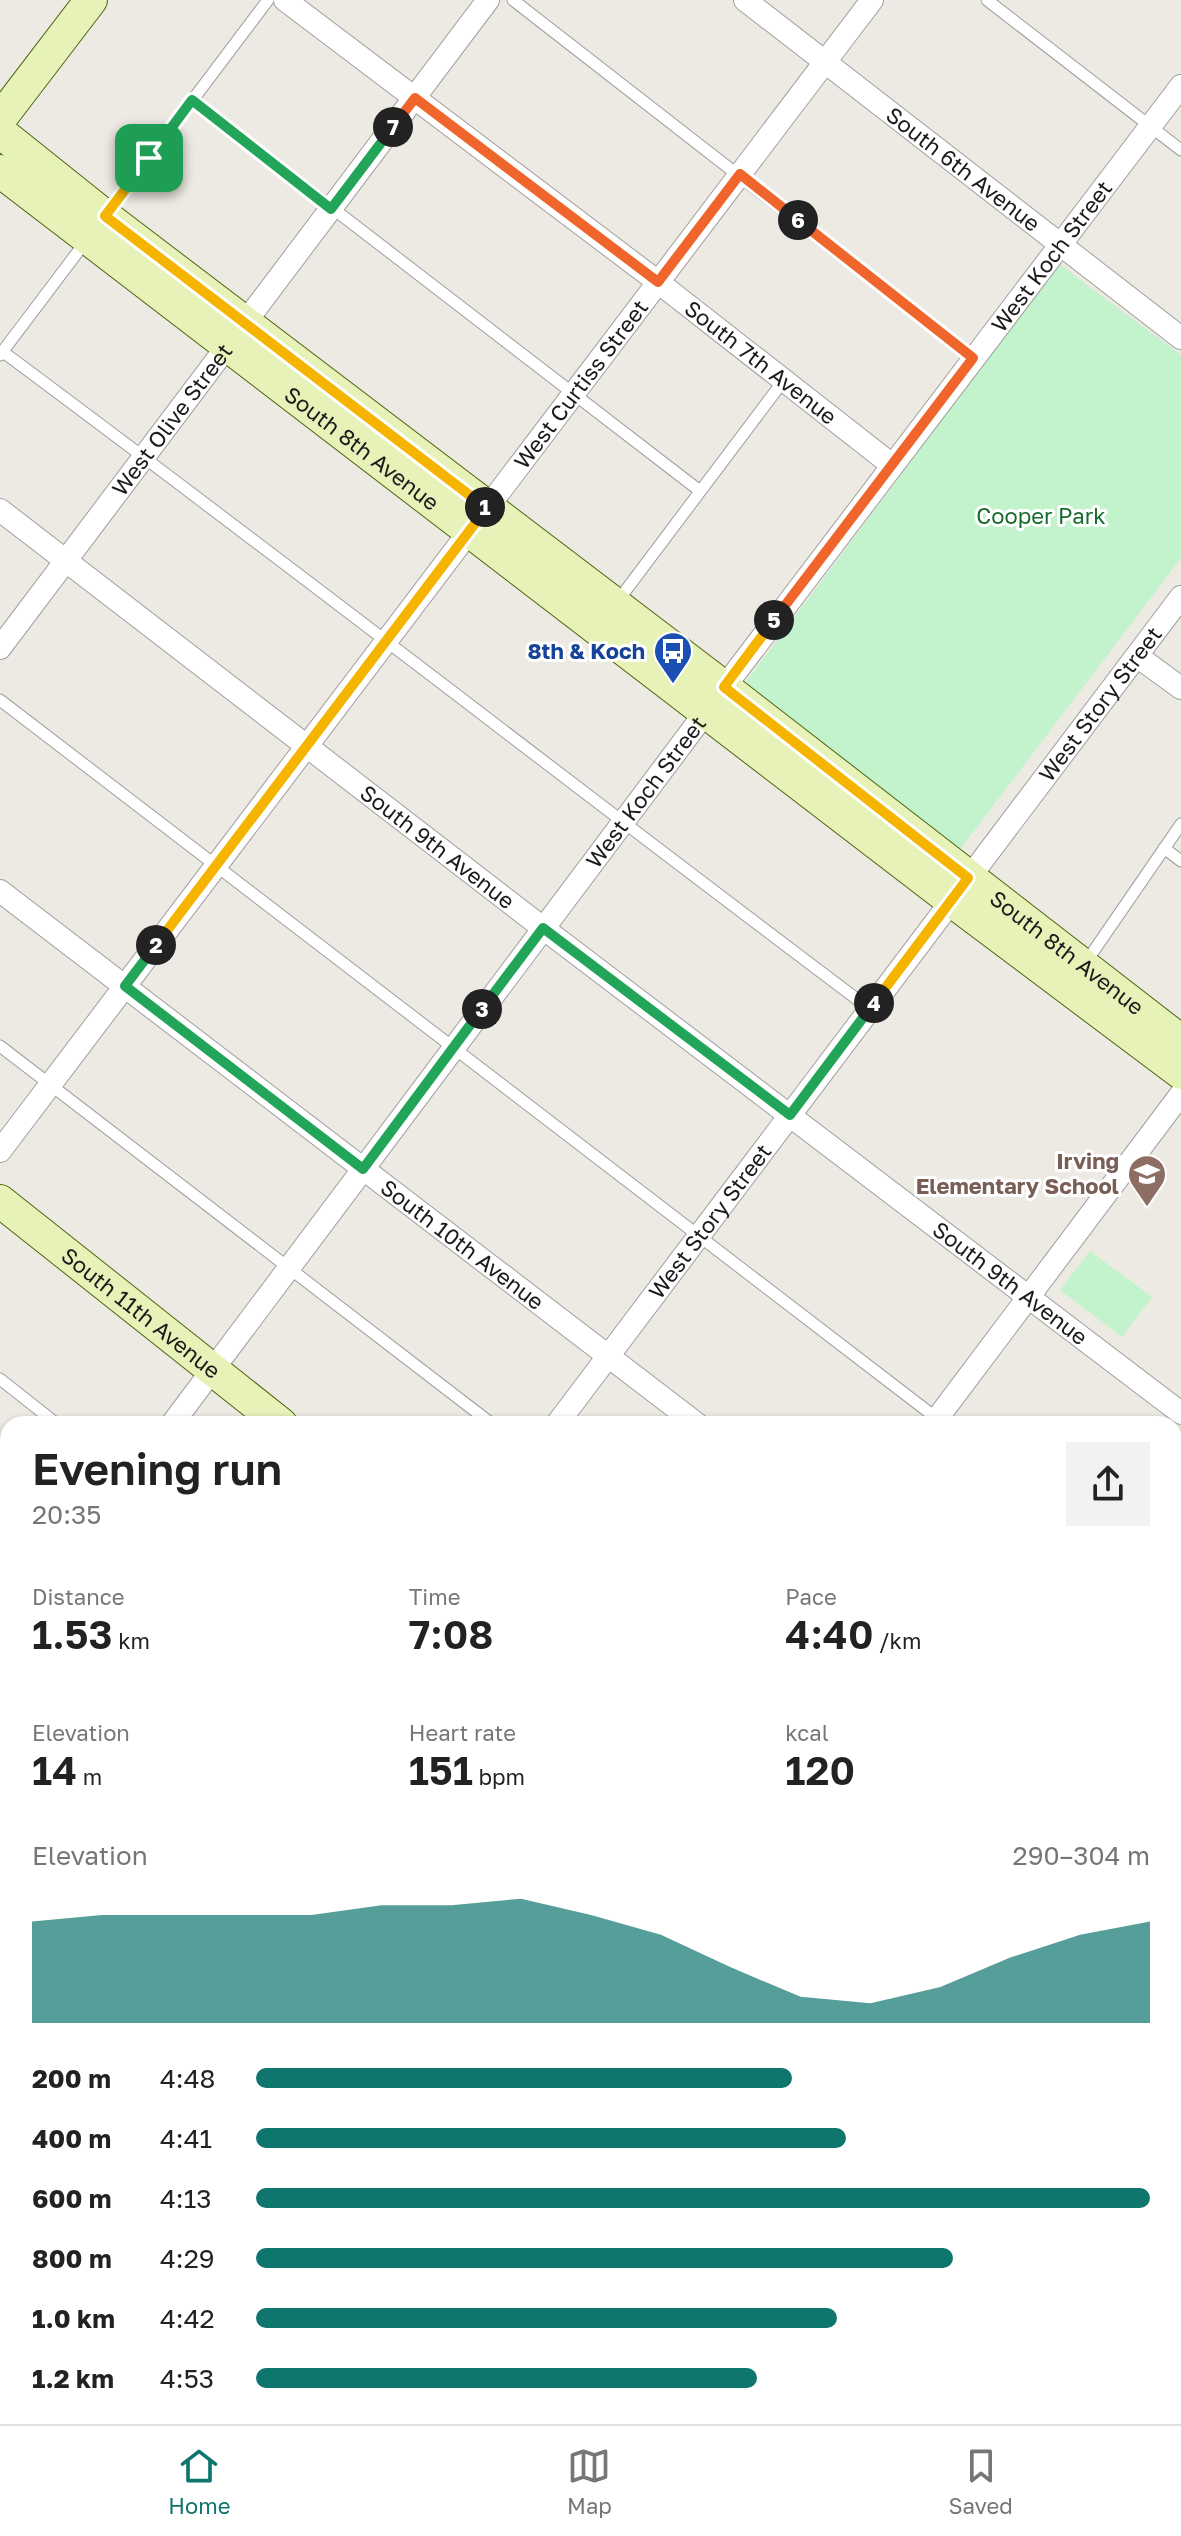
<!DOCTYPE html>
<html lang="en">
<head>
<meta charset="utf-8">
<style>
  body { margin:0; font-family:"Golos Text",sans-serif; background:#f2f2f2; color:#222; height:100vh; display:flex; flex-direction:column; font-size:30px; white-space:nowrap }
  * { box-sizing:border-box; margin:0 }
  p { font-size:26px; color:#767676 }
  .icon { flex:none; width:44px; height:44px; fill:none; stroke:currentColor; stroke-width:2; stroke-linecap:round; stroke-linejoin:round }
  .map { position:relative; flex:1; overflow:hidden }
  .panel { position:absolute; left:0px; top:1416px; width:1182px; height:1008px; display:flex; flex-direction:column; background:#fff; border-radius:24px 24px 0 0; box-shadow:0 2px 6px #0004 }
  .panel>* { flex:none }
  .pin { position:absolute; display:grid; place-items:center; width:68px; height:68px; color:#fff; margin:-34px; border-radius:16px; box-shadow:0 4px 12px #0006 }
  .km { position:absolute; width:40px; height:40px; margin:-20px; border-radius:50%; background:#222; color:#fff; font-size:22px; line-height:40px; text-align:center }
  .round { display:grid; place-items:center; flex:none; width:84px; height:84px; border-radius:0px; background:#f2f2f2 }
  .overview { display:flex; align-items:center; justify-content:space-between; height:136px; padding:0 32px }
  h1 { font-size:44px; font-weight:600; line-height:60px }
  .figures { display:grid; grid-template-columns:repeat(3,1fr); gap:12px; height:136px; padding:8px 32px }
  .figures div { display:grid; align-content:center }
  .figures b { font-size:40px; font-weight:600 }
  .figures small { font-size:22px; font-weight:400 }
  .figures p { font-size:22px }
  .chart { height:224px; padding:16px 32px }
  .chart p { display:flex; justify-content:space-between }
  .chart svg { width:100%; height:144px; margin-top:8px; fill:#0f766e; opacity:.7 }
  ul { padding:0 32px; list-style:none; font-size:26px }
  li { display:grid; grid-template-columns:128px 96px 1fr; align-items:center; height:60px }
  li i { height:20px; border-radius:10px; background:#0f766e }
  .menu { display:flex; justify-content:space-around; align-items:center; height:112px; border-top:2px solid #e0e0e0; background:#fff; font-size:22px; color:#767676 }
  .menu a { display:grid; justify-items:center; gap:4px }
  .menu .active { color:#0f766e }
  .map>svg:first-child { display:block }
  .grass { fill:#bee1ac }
  .park { fill:#c2f3cd }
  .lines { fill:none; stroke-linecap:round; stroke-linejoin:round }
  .stream { stroke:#a6c4d5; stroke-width:6 }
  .lane-casing { stroke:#9f9f9f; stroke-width:13 }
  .street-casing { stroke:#9f9f9f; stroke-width:24 }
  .secondary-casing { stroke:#4f650f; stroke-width:34 }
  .lane { stroke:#fff; stroke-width:11 }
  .street { stroke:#fff; stroke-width:22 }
  .secondary { stroke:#e7f2b9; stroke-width:32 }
  .split-1-casing { stroke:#fff; stroke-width:16 }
  .split-2-casing { stroke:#fff; stroke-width:16 }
  .split-3-casing { stroke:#fff; stroke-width:16 }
  .split-4-casing { stroke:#fff; stroke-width:16 }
  .split-5-casing { stroke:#fff; stroke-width:16 }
  .split-6-casing { stroke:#fff; stroke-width:16 }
  .split-7-casing { stroke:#fff; stroke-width:16 }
  .split-8-casing { stroke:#fff; stroke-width:16 }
  .split-1 { stroke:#f5b400; stroke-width:10 }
  .split-2 { stroke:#f5b400; stroke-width:10 }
  .split-3 { stroke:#22a559; stroke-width:10 }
  .split-4 { stroke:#22a559; stroke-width:10 }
  .split-5 { stroke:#f5b400; stroke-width:10 }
  .split-6 { stroke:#f0652b; stroke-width:10 }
  .split-7 { stroke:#f0652b; stroke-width:10 }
  .split-8 { stroke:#22a559; stroke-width:10 }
  .labels { text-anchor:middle; stroke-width:6; stroke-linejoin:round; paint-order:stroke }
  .street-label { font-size:22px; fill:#1b1b1b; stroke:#fff }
  .park-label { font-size:22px; fill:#166c2a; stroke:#fff }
  .transit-label { font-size:22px; font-weight:bold; fill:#164399; stroke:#fff; text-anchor:end }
  .education-label { font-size:22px; font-weight:bold; fill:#785e54; stroke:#fff; text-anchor:end }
</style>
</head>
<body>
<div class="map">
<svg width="1181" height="2424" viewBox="0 0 1181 2424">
  <rect width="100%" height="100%" fill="#eceae2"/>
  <!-- grass -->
  <path class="grass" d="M1181,2264V2424H1061L1067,2416H1174V2273Z"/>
  <!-- park -->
  <path class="park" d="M1059,264L1181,355V558L958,852L743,686Z
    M1090,1251L1152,1297L1122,1337L1060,1290Z"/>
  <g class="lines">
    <!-- stream -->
    <path class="stream" d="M1140,2416L1144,2424"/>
    <defs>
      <path id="lane" d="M513,0L973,358
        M987,0L1181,150
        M192,100L700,491
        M106,215L268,0
        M3,352C294,568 580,791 870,1009
        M0,355L86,241
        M617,602L784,380
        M0,700L939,1420
        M1164,848L1181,861
        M1084,965L1181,824
        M0,1046L492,1424
        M0,1379L57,1424
        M0,1744L8,1750
        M1174,1950L1181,1956
        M0,2101L8,2108
        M401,2416L411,2424
        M840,2424L846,2416"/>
      <g id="street">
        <path id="s1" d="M285,0L658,282L892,465"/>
        <path id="s2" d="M745,0L1181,338"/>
        <path id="s3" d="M0,510L543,928L1181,1413"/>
        <path id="s4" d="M0,648L488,0"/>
        <path d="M1137,656L1181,688"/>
        <path id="s5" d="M0,891L697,1424"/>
        <path id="s6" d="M0,1151L872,0"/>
        <path id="s7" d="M172,1424L732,677L1181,86"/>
        <path id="s8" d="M557,1424L1181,597"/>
        <path d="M933,1424L1181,1094"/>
        <path d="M0,1562L8,1568"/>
        <path d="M1174,1602L1181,1593"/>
        <path d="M0,1653L8,1642"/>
        <path d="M1174,1783L1181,1788"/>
        <path d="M0,1922L8,1929"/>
        <path d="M0,2163L8,2153"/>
        <path d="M0,2283L8,2289"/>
        <path d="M170,2416L181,2424"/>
        <path d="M629,2416L639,2424"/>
        <path d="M552,2424L558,2416"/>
      </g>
      <g id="secondary">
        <path d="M0,119L91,0"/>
        <path id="s9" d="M0,132L105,216L724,687L1181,1041"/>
        <path id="s10" d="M0,171L952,901L1181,1073"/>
        <path id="s11" d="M0,1201L281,1424"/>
        <path d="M1174,2105L1181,2107"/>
        <path d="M1174,2192L1180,2162"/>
        <path d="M1174,2228L1181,2221"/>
        <path d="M1024,2424L1029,2416"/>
      </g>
    </defs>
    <!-- lane casing -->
    <use href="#lane" class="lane-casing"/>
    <!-- street casing -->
    <use href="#street" class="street-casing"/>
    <!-- secondary casing -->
    <use href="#secondary" class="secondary-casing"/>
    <!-- lane -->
    <use href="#lane" class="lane"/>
    <!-- street -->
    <use href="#street" class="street"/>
    <!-- secondary -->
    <use href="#secondary" class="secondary"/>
  </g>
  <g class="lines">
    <defs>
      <path id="split-1" d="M149,158L105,216L485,507"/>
      <path id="split-2" d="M156,945L470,530L487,508L485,507"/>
      <path id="split-3" d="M156,945L125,986L363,1169L482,1009"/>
      <path id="split-4" d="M482,1009L543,928L790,1115L874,1003"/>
      <path id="split-5" d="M774,620L724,687L968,878L874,1003"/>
      <path id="split-6" d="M774,620L973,358L798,220"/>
      <path id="split-7" d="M393,127L415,98L658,282L740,174L798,220"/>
      <path id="split-8" d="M149,158L192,100L331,209L393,127"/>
    </defs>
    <!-- split-1 casing -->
    <use href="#split-1" class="split-1-casing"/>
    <!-- split-2 casing -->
    <use href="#split-2" class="split-2-casing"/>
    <!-- split-3 casing -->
    <use href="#split-3" class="split-3-casing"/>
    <!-- split-4 casing -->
    <use href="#split-4" class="split-4-casing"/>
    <!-- split-5 casing -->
    <use href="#split-5" class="split-5-casing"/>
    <!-- split-6 casing -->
    <use href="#split-6" class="split-6-casing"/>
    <!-- split-7 casing -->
    <use href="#split-7" class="split-7-casing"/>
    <!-- split-8 casing -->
    <use href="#split-8" class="split-8-casing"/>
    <!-- split-1 -->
    <use href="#split-1" class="split-1"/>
    <!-- split-2 -->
    <use href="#split-2" class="split-2"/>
    <!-- split-3 -->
    <use href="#split-3" class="split-3"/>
    <!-- split-4 -->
    <use href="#split-4" class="split-4"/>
    <!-- split-5 -->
    <use href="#split-5" class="split-5"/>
    <!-- split-6 -->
    <use href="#split-6" class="split-6"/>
    <!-- split-7 -->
    <use href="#split-7" class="split-7"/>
    <!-- split-8 -->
    <use href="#split-8" class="split-8"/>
  </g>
  <!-- icons -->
  <defs>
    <symbol id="bus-pin" viewBox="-11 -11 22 30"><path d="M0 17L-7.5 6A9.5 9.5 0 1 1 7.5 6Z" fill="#1a4fb4" stroke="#fff"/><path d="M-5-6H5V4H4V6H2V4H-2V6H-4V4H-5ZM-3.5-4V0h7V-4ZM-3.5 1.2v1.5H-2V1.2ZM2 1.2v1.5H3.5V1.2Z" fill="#fff"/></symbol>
    <symbol id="school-pin" viewBox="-11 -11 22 30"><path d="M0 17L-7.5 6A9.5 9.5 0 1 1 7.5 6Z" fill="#8d6e63" stroke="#fff"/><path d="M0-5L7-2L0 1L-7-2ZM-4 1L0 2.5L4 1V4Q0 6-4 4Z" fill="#fff"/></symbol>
  </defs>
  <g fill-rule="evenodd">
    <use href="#bus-pin" x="651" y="629" width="44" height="60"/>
    <use href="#school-pin" x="1125" y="1152" width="44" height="60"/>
  </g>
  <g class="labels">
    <!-- street labels -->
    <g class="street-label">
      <text dy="8" stroke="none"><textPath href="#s2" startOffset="276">South 6th Avenue</textPath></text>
      <text dy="8" stroke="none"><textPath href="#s7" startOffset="1462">West Koch Street</textPath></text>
      <text dy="8" stroke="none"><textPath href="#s1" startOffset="598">South 7th Avenue</textPath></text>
      <text dy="8" stroke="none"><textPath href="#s6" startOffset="962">West Curtiss Street</textPath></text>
      <text dy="8" stroke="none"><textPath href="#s4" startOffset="286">West Olive Street</textPath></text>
      <text dy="8" stroke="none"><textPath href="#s10" startOffset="456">South 8th Avenue</textPath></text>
      <text dy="8" stroke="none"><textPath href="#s8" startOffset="902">West Story Street</textPath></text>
      <text dy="8" stroke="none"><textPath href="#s7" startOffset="790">West Koch Street</textPath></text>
      <text dy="8" stroke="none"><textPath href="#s3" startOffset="552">South 9th Avenue</textPath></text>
      <text dy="8" stroke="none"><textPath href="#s9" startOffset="1346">South 8th Avenue</textPath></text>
      <text dy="8" stroke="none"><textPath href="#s8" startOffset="254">West Story Street</textPath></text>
      <text dy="8" stroke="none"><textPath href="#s5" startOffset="582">South 10th Avenue</textPath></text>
      <text dy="8" stroke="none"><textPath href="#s3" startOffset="1272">South 9th Avenue</textPath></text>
      <text dy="8" stroke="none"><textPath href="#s11" startOffset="180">South 11th Avenue</textPath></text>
    </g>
    <!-- park labels -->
    <g class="park-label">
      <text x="1041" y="524">Cooper Park</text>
    </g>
    <!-- transit labels -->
    <g class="transit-label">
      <text x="645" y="659">8th &amp; Koch</text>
    </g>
    <!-- education labels -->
    <g class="education-label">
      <text x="1119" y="1169">Irving<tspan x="1119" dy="25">Elementary School</tspan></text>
    </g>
  </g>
</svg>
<div class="pin" style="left:149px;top:158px;background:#1e9e55"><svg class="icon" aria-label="arrive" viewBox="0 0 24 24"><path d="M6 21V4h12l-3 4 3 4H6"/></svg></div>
<b class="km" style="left:485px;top:507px">1</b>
<b class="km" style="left:156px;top:945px">2</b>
<b class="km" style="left:482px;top:1009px">3</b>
<b class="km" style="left:874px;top:1003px">4</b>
<b class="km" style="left:774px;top:620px">5</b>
<b class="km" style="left:798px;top:220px">6</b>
<b class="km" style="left:393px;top:127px">7</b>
<section class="panel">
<div class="overview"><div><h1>Evening run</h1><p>20:35</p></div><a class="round"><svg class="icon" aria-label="share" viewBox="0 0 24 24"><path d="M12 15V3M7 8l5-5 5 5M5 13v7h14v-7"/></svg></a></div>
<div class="figures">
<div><p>Distance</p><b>1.53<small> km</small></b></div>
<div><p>Time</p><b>7:08</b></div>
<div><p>Pace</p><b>4:40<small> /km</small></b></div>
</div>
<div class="figures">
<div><p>Elevation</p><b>14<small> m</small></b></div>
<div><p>Heart rate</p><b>151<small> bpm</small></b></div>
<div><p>kcal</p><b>120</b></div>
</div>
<div class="chart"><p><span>Elevation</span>290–304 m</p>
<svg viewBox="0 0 160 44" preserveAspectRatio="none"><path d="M0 44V13L10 11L20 11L30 11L40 11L50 8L60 8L70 6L80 11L90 17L100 27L110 36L120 38L130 33L140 24L150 17L160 13V44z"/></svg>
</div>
<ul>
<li><b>200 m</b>4:48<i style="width:60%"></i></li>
<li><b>400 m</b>4:41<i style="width:66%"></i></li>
<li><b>600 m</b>4:13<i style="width:100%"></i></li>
<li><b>800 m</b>4:29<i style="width:78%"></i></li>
<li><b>1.0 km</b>4:42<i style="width:65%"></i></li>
<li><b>1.2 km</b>4:53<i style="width:56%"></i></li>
</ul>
</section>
</div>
<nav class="menu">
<a class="active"><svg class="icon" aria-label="home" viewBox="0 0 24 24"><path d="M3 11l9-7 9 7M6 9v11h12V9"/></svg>Home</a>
<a><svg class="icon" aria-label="map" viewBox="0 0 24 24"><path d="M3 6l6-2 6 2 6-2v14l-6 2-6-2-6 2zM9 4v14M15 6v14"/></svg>Map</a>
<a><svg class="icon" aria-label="saved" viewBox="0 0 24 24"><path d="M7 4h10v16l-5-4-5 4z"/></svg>Saved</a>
</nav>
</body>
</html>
